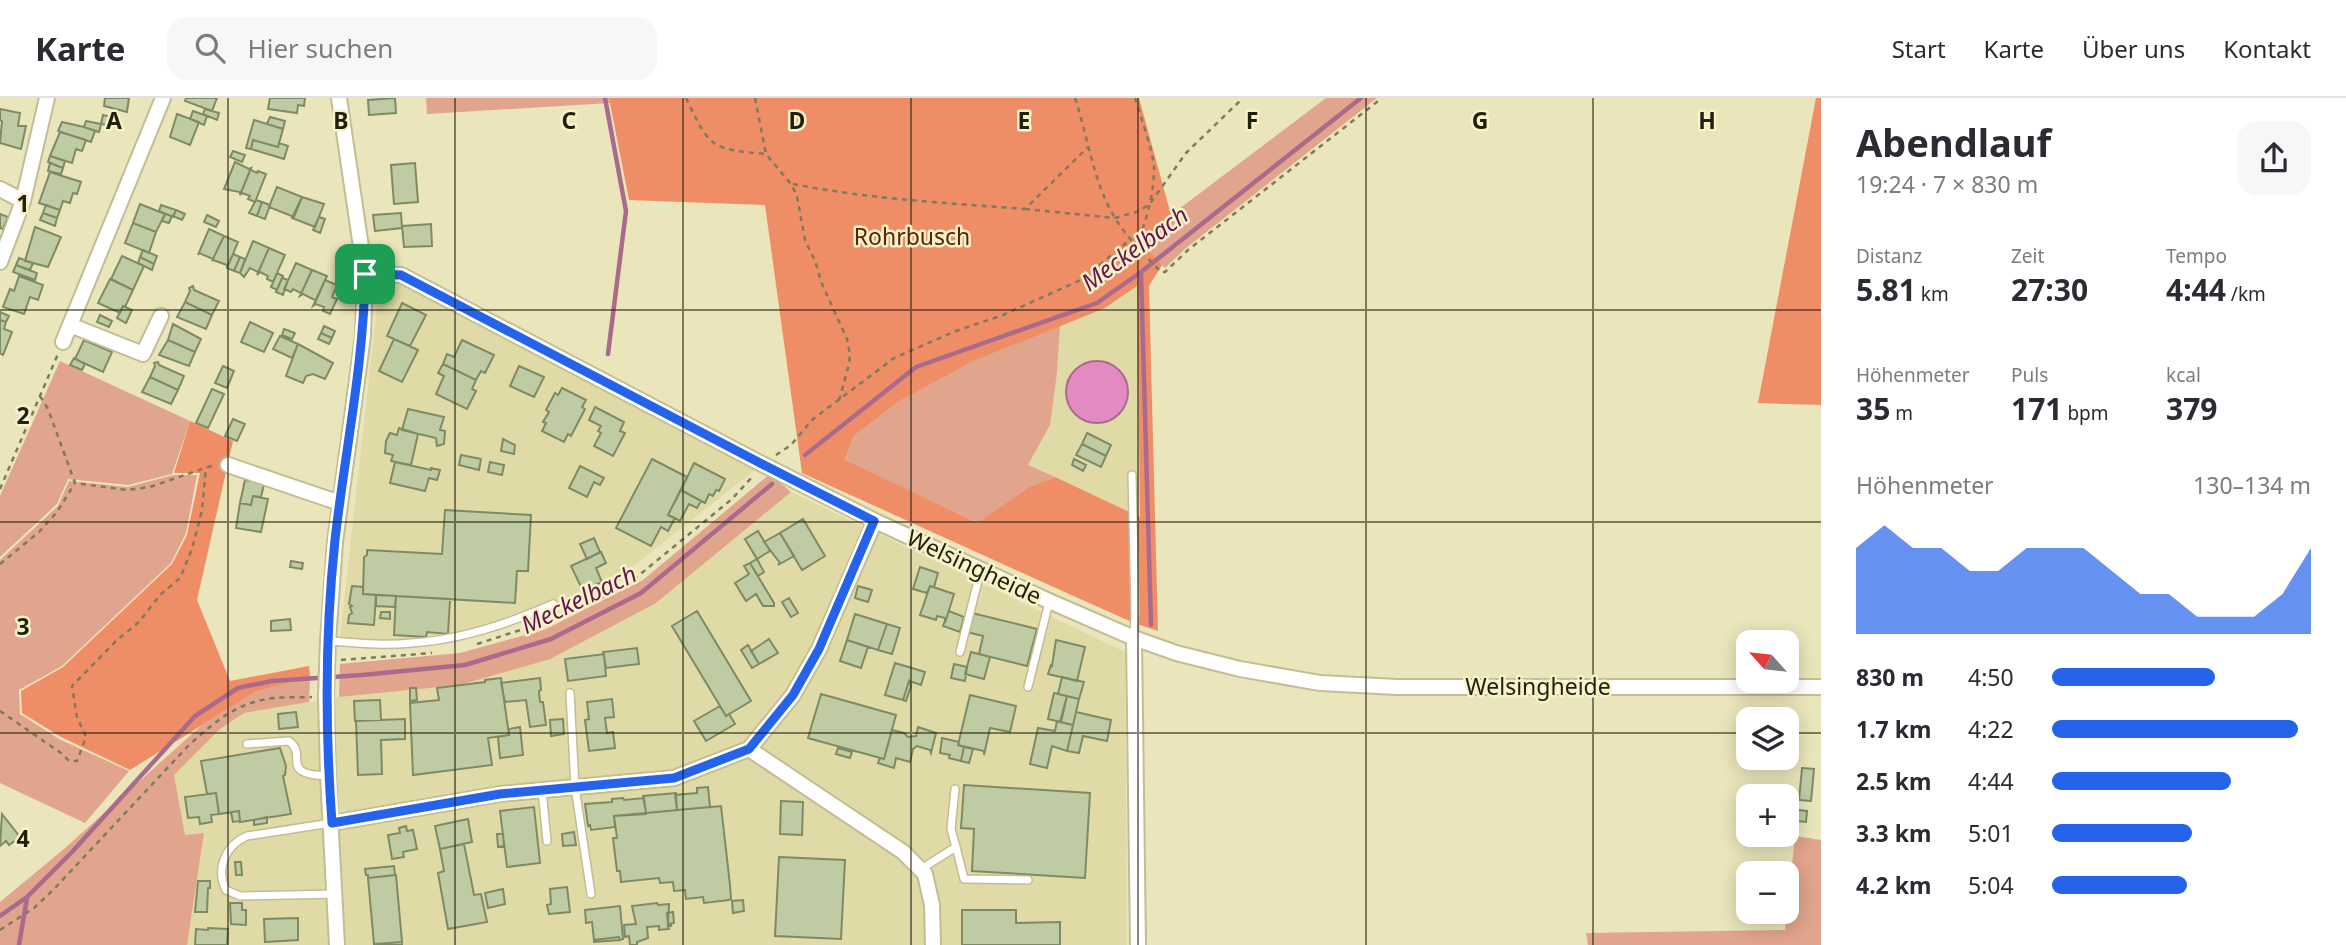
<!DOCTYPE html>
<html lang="de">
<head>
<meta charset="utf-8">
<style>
  body { margin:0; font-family:"Noto Sans",sans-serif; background:#f7f7f7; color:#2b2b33; height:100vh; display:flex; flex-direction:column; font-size:26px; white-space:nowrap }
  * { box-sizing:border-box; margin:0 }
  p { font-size:23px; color:#7c7c81 }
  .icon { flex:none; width:38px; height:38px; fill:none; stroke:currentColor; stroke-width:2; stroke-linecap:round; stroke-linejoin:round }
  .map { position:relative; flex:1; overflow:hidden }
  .side { display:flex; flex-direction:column; background:#fff; width:525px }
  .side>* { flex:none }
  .needle { width:46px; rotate:297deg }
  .controls { position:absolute; left:1736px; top:532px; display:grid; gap:14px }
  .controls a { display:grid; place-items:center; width:63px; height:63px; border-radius:14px; background:#fff; box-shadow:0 4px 18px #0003; font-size:35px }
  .pin { position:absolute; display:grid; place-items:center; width:60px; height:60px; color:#fff; margin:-30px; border-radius:14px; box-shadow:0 4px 10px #0006 }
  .round { display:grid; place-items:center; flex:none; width:74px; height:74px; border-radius:21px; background:#f7f7f7 }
  .headline { display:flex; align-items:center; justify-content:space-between; height:119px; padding:0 35px }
  h1 { font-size:38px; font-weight:700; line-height:52px }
  .figures { display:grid; grid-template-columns:repeat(3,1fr); gap:10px; height:119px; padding:7px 35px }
  .figures div { display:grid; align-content:center }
  .figures b { font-size:30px; font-weight:700 }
  .figures small { font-size:19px; font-weight:400 }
  .figures p { font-size:19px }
  .chart { height:196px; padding:14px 35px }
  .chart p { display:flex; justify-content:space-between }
  .chart svg { width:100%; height:126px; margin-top:7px; fill:#2563eb; opacity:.7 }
  ul { padding:0 35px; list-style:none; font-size:23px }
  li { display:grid; grid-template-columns:112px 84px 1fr; align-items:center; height:52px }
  li i { height:18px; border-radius:9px; background:#2563eb }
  header { display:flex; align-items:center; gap:42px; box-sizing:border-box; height:98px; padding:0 35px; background:#fff; border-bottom:2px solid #e1e1e2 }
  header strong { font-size:33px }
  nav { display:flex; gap:38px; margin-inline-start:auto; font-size:24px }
  .search { width:490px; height:63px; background:#f7f7f7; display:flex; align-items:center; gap:18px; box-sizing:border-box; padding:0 24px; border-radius:21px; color:#7c7c81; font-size:26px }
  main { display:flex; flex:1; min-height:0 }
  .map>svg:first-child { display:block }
  .built { fill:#e0daa7 }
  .green { fill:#e1a48c }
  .forest { fill:#ef8d66; fill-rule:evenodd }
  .water { fill:#e48ac3; stroke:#aa6a8d; stroke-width:2 }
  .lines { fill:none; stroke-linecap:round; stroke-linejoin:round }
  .stream { stroke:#aa6a8d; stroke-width:4.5 }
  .building { fill:#bfcca3; stroke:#7e8a64; stroke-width:2 }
  .service-casing { stroke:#c2bd93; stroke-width:10 }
  .minor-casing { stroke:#c2bd93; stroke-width:18 }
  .path { stroke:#7e7a5d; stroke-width:2.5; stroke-dasharray:5 5; stroke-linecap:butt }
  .service { stroke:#fff; stroke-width:7 }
  .minor { stroke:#fff; stroke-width:14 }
  .route-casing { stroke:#fff; stroke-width:14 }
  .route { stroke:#2563eb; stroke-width:9 }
  .grid { fill:none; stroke:#211f0e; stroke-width:2; stroke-opacity:0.55 }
  .labels { text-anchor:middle; stroke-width:5; stroke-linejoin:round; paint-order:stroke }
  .park-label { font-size:23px; fill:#5d2104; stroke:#f7f2c7 }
  .street-label { font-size:23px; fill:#211f0e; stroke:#f7f2c7 }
  .water-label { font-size:24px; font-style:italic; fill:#65154e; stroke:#f7f2c7 }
  .grid-label { font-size:23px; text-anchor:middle; font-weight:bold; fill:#211f0e; stroke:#f7f2c7; stroke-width:5; stroke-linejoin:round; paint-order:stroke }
</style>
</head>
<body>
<header>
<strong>Karte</strong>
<div class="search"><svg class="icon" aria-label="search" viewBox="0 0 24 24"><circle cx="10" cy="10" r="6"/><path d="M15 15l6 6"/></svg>Hier suchen</div>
<nav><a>Start</a><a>Karte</a><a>Über uns</a><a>Kontakt</a></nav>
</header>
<main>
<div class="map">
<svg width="1821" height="847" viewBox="0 0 1821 847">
  <rect width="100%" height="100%" fill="#eae5ba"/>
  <!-- built -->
  <path class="built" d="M381,173L756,371L631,470L540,516L457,539L364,549H339Z
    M1137,188L1140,419L1028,367L1050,327L1057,275L1060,228L1105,210Z
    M791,394L1125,554L1127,847H187L204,736L185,737L174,677L220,631L244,615L339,599L460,587L656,505Z"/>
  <!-- green -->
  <path class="green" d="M426,0H609L610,5L427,16Z
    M1326,0H1377L1186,150L1165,170L1150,155L1171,117Z
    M1060,228L1057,275L1050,327L1028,367L1055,379L1029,389L979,425L845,363L854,338L898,304L972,264Z
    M60,263L190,323L172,376L128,387L68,381L57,406L0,459V398Z
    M770,376L791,394L656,505L550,561L460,587L339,599L340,566L460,555L544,532L643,482Z
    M173,377H197L186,435L171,465L62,568L19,592L20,616L59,641L129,673L85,725L0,685V462L58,408L69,383L128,389Z
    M310,579L309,604L244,615L220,631L174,677L185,737L204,735L187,847H0V804L64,751L202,627L255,594Z
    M1795,738L1821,742V847H1588L1586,835L1785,832Z"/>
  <!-- forest -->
  <path class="forest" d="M609,0H1139L1171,117L1150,154L1162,167L1149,188L1158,533L1134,525L1069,496L802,375L765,107L629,102ZM1137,188L1140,419L1055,379L1029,389L978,425L845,362L854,338L898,304L972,264L1105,210Z
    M1816,0H1821V307L1758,305Z
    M190,323L233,343L197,502L230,583L309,568L310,579L255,594L130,672L61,639L22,615L21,593L63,569L172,466L187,437L200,375H174Z"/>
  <!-- water -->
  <path class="water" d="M1066 294a31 31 0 1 1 62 0a31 31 0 1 1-62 0Z"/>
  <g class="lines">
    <!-- stream -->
    <path class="stream" d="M605,0L626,113L608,256
      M1141,175L1151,527
      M805,357L916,269L1097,205L1141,174L1361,0
      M0,818L27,799L72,754L195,618L238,590L272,583L362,577L465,567L551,541L641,495L772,386
      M19,847L27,800"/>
  </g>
  <!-- building -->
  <path class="building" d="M105,0H129L127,14L104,8Z
    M186,0H217L212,13L185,3Z
    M270,0H305L304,8L298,7L297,15L268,11Z
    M395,0L396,15L369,17L368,2Z
    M0,11L20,15L18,28H26L21,51L0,45L2,23L0,22Z
    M205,11L219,15L217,22L203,16Z
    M193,13L207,18L204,27L190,21Z
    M177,16L199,24L190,47L170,39Z
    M103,17L120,21L118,29L101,26Z
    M270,19L285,23L283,31L267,26Z
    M254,22L283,31L278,49L253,42L251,51L246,50Z
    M86,23L101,26L99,34L84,29Z
    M62,24L84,29L99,34L95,33L91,44L58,33Z
    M60,34L86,42L82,53L76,51L72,65L50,58Z
    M253,42L278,49L279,45L288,48L284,61L251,51Z
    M233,53L245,57L242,64L230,59Z
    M50,58L65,63L63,70L48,64Z
    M235,64L249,71L251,70L240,97V94L224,91Z
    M50,65L63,70L61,76L48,73Z
    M415,65L418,104L394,106L391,67Z
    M251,70V72L257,75L258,73L266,76L255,104L248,101L250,98L242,95L240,97Z
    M50,74L81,84L77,96L73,95L70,105L63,103L60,112L39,105Z
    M277,89L302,99L294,119L269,109Z
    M302,99L324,106L315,129L292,120Z
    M256,102L262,104L257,118L249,115Z
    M262,104L270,107L265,121L257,118Z
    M140,106L165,116L156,134L133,125Z
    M46,107L60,112L57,120L43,115Z
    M161,107L176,112L173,119L159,113Z
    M176,112L185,116L182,122L173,118Z
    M43,115L57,120L55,128L40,122Z
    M401,115L402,130L375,133L373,117Z
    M0,116L8,119L3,131L0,130Z
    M165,116L172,118L169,125L162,123Z
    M207,117L219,123L216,129L204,124Z
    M319,119L325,121L320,135L313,132Z
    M133,125L156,134L149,155L125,145Z
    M431,126L432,148L404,149L402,128Z
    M35,129L61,139L48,169L25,163Z
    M209,131L224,138L212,163L213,161L199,155L198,157Z
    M224,138L238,144L227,170V167L213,162L212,163Z
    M253,143L269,150L257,177L258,174L250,170L244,179L240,175Z
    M269,150L285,157L273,184L267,181L268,178L260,174L257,177Z
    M143,152L157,158L154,166L140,159Z
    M233,156L240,159L234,173L227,170Z
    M122,158L144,168L133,192L111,181Z
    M140,159L154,166L152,172L138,165Z
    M240,159L245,161L240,175L234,173Z
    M19,160L33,165L30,172L16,167Z
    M296,165L312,172L300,198L301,195L293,191L291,194L284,191Z
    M16,167L37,175L35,182L13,174Z
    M312,172L327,178L315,205V202L303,196L300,198Z
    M277,175L283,178L277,192L271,189Z
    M19,178L43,187L38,202L30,199L24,216L3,209L10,191L14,193Z
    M282,180L288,182L283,197L276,194Z
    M110,181L133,192L125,209L123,208L120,215L98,205Z
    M325,182L337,187L332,199L337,201L330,216L323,213L324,209L316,206L313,208Z
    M193,188L194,192L219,203L212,217L185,204L190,193L189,190Z
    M185,204L212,217L206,231L177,219Z
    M402,205L426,217L410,248L387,238Z
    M123,208L132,212L126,225L117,220Z
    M0,214L9,218L6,224L0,222Z
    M100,217L112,223L109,229L97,224Z
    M0,222L6,224L4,231L12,234L3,257L0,255Z
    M250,224L273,235L264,254L241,244Z
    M173,226L201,241L195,254L168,242Z
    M324,228L335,233L332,240L321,235Z
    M284,231L295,235L292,241L282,237Z
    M321,235L332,240L329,246L318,241Z
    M280,238L298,246L292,260L273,251Z
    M394,241L418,252L402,284L379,273Z
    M84,242L112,254L103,274L75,261Z
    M168,242L195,254L189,268L159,257Z
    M462,242L494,257L485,275L481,273L476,282L443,266L447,256L454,259Z
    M298,246L333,265L325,281L313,276L306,278L303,285L286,278Z
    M74,260L85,266L82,272L70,267Z
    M158,264L159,267L184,278L178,292L150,279L155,268L154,265Z
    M443,266L476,282L472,291L476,293L467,311L436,296L444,278L438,275Z
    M223,268L234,273L227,290L215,285Z
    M519,268L544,279L534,299L510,288Z
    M150,279L178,292L171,306L142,294Z
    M562,290L586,302L582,309L585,311L571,338L568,336L564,344L542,333L546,325L543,324L549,314L546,312L555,295L558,297Z
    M212,291L224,296L208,330L196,325Z
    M595,309L624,324L620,333L625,335L613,358L594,348L601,335L598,333L601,328L589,322Z
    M408,311L444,319L440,332L445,333L444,346L437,348L436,340L402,332Z
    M233,321L245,326L237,343L225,338Z
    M399,330L418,336L411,367L391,363L393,357L385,355L386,343L390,335L397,337Z
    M1087,335L1111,347L1106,358L1082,346Z
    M503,341L515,347L514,356L501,353Z
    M1082,346L1106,358L1101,369L1076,357Z
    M461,357L481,361L479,372L459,367Z
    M652,361L687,379L668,417L675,420L668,433L661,429L651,448L616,430Z
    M1074,361L1086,367L1083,373L1072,367Z
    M395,364L431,372V370L440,372L437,382L429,380L425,393L390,385Z
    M490,364L504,367L502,377L488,374Z
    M694,365L725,381L719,393L716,392L713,398L709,396L705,405L681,392Z
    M580,368L604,380L600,387L594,384L587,399L569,390Z
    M245,382L264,386L261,399L253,398L251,407L240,405Z
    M681,392L701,403L697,410L689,406L680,423L668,417Z
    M253,398L268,401L261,434L236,430L240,405L251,407Z
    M445,412L531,417L528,473H517L515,505L363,496L364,459L367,457V452L442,456Z
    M803,421L825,458L802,472L780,435Z
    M758,433L770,453L757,461L745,441Z
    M780,435L794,458L778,467L780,465L764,444Z
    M594,440L600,454L587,461L580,446Z
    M601,454L606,465L596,470L602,484L583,493L571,468Z
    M757,461L764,474L758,478L750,465Z
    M291,463L303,465L302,471L290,469Z
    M750,465L774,505V508H763L756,496L746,503L735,485L749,476L744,468Z
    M920,469L938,475L934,489L930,488L927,495L913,491Z
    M352,488L363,489V496L376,497L374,527L348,525L349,517L352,515L350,509L352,508L349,506Z
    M858,488L872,492L868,504L855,500Z
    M930,488L954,496L945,525V520L937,518L936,522L920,517Z
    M376,497L396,498L395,509L376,508Z
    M396,498L450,501L448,536L427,534L426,539L394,537Z
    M789,500L798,515L791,519L782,504Z
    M697,513L751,603L726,618L672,528Z
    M949,513L964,519L960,534L943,528Z
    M381,514H390V521L380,520Z
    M972,515L1037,531L1027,568L979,556L983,538L967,534Z
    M855,516L887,526L878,552L847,542Z
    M290,521L291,532L271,533V523Z
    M887,526L900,530L892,556L878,552Z
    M769,541L778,555L759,566L751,553Z
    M847,542L868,549L861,570L840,563Z
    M1056,542L1085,549L1077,583L1048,576L1051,567L1052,568Z
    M748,547L759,566L752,570L741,552Z
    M637,550L639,566L606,570L603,554Z
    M971,554L990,559L984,581L965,576Z
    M604,556L606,578L568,583L565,561Z
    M895,565L925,574L921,587L909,583L903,602L885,597Z
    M954,566L967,569L965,583L951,580Z
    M1062,579L1084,584L1079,601L1058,596Z
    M501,580L509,637L488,640L492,667L413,677L410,605L439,602L437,590L485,584V582Z
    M540,580L541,592L539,593L540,604H543L546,627L530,629L526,602L505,604L501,585Z
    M909,583L911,588L906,603L903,602Z
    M410,590H416L417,602L410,603Z
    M1054,595L1067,598L1061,624L1048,621Z
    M821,596L896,617L884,661L808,640Z
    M970,597L1016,608L1010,634L990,630L984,657V653L958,647Z
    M1067,598L1079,601L1073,627L1060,624Z
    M612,601L614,619L605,620L607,635L613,634L615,650L589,653L585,622L589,621L587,604Z
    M380,602L381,622L355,623L354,603Z
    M720,608L726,618L729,616L735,626L706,643L694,623Z
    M296,614L298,629L279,631L278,616Z
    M1076,614L1111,622L1107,643L1083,638L1079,655L1067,653Z
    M405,621V641L381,642L382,676L358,677L356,623Z
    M563,621L564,636L551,638L550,622Z
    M1057,623L1073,627L1067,653L1052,648L1047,670L1030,666L1038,630L1055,633Z
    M520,629L523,657L500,660L498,639L509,637V631Z
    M918,629L936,635L931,655L930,652L917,648L913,651L910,664L896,660L894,670L878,665L880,660L884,661L892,632L904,635L908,639L916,638Z
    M942,640L959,644L958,647L964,649L961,663L949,660L950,657L940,655Z
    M964,649L973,651L969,665L961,663Z
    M280,650L286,668L285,677L283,678L291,716L240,724L239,713L219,716L216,695L207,696L201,663Z
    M838,650L852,654L850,660L836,656Z
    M1802,670L1814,671L1811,703L1799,702Z
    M964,687L1090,695L1085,780L972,773L974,731L961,730Z
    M708,689L710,709L677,712L675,697L697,695V690Z
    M216,695L219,716L211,717L212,724L200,726L199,719L188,720L185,699Z
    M676,695L677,712L646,715L643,698Z
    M623,700L624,702L644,700L646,716L614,718L615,729L591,732L590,727L588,728L585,706L612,704V701Z
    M781,703L803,704L802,737L780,736Z
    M721,708L730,787L731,801L729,802L704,805L703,799L686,801L685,792L674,793L673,784L660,785L659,780L621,784L620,773H617L613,740H617L614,718Z
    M534,709L540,765L507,769L500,713Z
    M1798,712L1807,713L1806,724L1797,723Z
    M239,713L240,723L233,724L231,714Z
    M2,716L20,739L9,747L6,743L0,748Z
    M267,719V725L254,727V722Z
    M468,721L472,744L440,751L435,728Z
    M406,728L407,733L413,732L417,751L403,754L404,759L392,761L388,737L400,735L399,730Z
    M574,734L576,747L563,748L562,736Z
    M497,736H503L504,748L498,749Z
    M464,746L474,797L481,796L487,824L448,831L438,775L444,773L440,751Z
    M779,759L845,762L841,841L775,838Z
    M235,764H241L242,777H236Z
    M394,768L395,777L368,780V777H366L365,771Z
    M396,777L402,844L374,846L368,780Z
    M198,783H210V790H208L207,814H195Z
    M567,789L570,814L549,816L547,807L551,806L550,791Z
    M503,791L505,806L488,810L485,795Z
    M743,802L744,813L733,815L732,803Z
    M230,805H242V812H246V827L231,826Z
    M657,805L658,807L669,806L668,826L672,828H668L669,831L659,832V828L647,829L648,840L637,844V847H630L629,838L625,839L624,827L636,826L632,808Z
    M620,808L623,841L620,842L619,839L594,842L592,824L586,825L585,812Z
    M962,812H1016V825L1060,824V847H962Z
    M673,814L674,825L668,826L667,815Z
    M298,820V842L265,844L264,821Z
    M208,830L228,831L227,847H195L196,831L208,832Z
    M619,839L620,842L594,844V842Z
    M402,844V847H374V846Z"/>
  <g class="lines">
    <defs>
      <path id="service" d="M1132,377L1135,512L1134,539
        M329,543C356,545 384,548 411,545C460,542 508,526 553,506
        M960,554L981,471
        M1028,589L1049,504
        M570,595L575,689L591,796
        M247,646L289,643C309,658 277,676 328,678
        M955,691L951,731L956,749
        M542,692L547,743
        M331,725L247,738C226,747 215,770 226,792L240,798L334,796
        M921,771L956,749L964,781L1028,782"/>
      <path id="minor" d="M0,91L23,103
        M0,164L23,103L47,0
        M365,176L401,177L762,366L875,423L1049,503L1134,540L1176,555L1240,571L1320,585L1397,589H1821
        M70,227L143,256L161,218
        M63,244L163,0
        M228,367L340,405
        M1134,540L1138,847
        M749,651L903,754L925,776L932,807L933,847
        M332,725L500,696L674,680L749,651L793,597L819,551L875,423
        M337,847L328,678L326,598L328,543L335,444L363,238L365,176L339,0"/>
    </defs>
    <!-- service casing -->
    <use href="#service" class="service-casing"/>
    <!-- minor casing -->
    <use href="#minor" class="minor-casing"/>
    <!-- path -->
    <path class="path" d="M686,0C710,50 710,51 766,56L791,86L797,98L805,142L815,163L822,186L847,241L850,256L849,266L839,303
      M755,0L766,56
      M1075,0C1088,39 1093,84 1115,120C1127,140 1145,157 1161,174H1165L1188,152L1382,0
      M1135,0C1140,17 1153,53 1154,68C1155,89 1146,130 1135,147
      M793,86C869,101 948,105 1025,111L1088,49
      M1025,111L1115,120L1136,114L1149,107L1186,55L1243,0
      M40,298L48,311L75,385L127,392L150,389L214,367
      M776,357L791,347L812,322L894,260L956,233L1003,217L1083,181L1126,145L1135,147
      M0,391L58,256
      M0,466L39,434L57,414L75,385
      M477,546L567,517L617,492L638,478L732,401L753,378
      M341,562L432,555
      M0,613L61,655L69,663H77L86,639L77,619L72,588L116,543L139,524L160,497L180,480L192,451L202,412L206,369
      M0,832L34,810L54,791L188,648C210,628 232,608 262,602C277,598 296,600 312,599"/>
    <!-- service -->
    <use href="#service" class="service"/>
    <!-- minor -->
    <use href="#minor" class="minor"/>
  </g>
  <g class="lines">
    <defs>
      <path id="route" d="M365,176L401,177L762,366L874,423L819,551L793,597L749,651L674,680L500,696L332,725C325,630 325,536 335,442C345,353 364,265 365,176Z"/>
    </defs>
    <!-- route casing -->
    <use href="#route" class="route-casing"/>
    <!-- route -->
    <use href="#route" class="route"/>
  </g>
  <!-- grid -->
  <path class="grid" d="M228,0V847M455,0V847M683,0V847M911,0V847M1138,0V847M1366,0V847M1593,0V847M0,212H1821M0,424H1821M0,635H1748M1787,635H1821"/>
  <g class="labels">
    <!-- park labels -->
    <g class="park-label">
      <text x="912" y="147">Rohrbusch</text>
    </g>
    <!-- street labels -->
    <g class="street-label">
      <text transform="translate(974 469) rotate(25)" y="8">Welsingheide</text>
      <text x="1538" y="597">Welsingheide</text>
    </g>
    <!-- water labels -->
    <g class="water-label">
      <text transform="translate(1135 151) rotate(-36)" y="8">Meckelbach</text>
      <text transform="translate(579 502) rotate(-26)" y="8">Meckelbach</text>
    </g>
  </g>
  <g class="grid-label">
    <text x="114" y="31">A</text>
    <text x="341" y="31">B</text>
    <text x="569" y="31">C</text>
    <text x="797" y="31">D</text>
    <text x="1024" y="31">E</text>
    <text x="1252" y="31">F</text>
    <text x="1480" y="31">G</text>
    <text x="1707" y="31">H</text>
    <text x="23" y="114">1</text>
    <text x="23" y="326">2</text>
    <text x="23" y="537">3</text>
    <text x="23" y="749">4</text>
  </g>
</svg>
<div class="controls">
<a><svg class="needle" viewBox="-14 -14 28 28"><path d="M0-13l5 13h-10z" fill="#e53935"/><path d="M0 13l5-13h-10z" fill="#7c7c81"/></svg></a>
<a><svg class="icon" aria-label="layers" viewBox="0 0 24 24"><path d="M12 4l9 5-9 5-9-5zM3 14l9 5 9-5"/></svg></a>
<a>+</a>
<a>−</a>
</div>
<div class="pin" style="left:365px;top:176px;background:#1e9e55"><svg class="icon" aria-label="arrive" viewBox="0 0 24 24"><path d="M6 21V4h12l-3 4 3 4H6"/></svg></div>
</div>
<section class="side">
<div class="headline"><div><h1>Abendlauf</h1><p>19:24 · 7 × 830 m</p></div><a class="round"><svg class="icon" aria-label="share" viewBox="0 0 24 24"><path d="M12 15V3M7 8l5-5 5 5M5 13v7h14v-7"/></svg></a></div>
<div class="figures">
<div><p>Distanz</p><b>5.81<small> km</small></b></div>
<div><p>Zeit</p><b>27:30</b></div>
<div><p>Tempo</p><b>4:44<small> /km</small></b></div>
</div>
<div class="figures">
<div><p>Höhenmeter</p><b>35<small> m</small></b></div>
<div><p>Puls</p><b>171<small> bpm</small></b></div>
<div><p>kcal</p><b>379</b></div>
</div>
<div class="chart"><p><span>Höhenmeter</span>130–134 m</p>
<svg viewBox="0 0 160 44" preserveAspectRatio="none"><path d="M0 44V14L10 6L20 14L30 14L40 22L50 22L60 14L70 14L80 14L90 22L100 30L110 30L120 38L130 38L140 38L150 30L160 14V44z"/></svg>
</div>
<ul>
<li><b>830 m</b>4:50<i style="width:63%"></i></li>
<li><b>1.7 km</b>4:22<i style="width:95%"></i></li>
<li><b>2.5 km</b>4:44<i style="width:69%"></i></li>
<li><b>3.3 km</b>5:01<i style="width:54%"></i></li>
<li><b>4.2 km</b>5:04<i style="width:52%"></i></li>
</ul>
</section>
</main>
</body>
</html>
